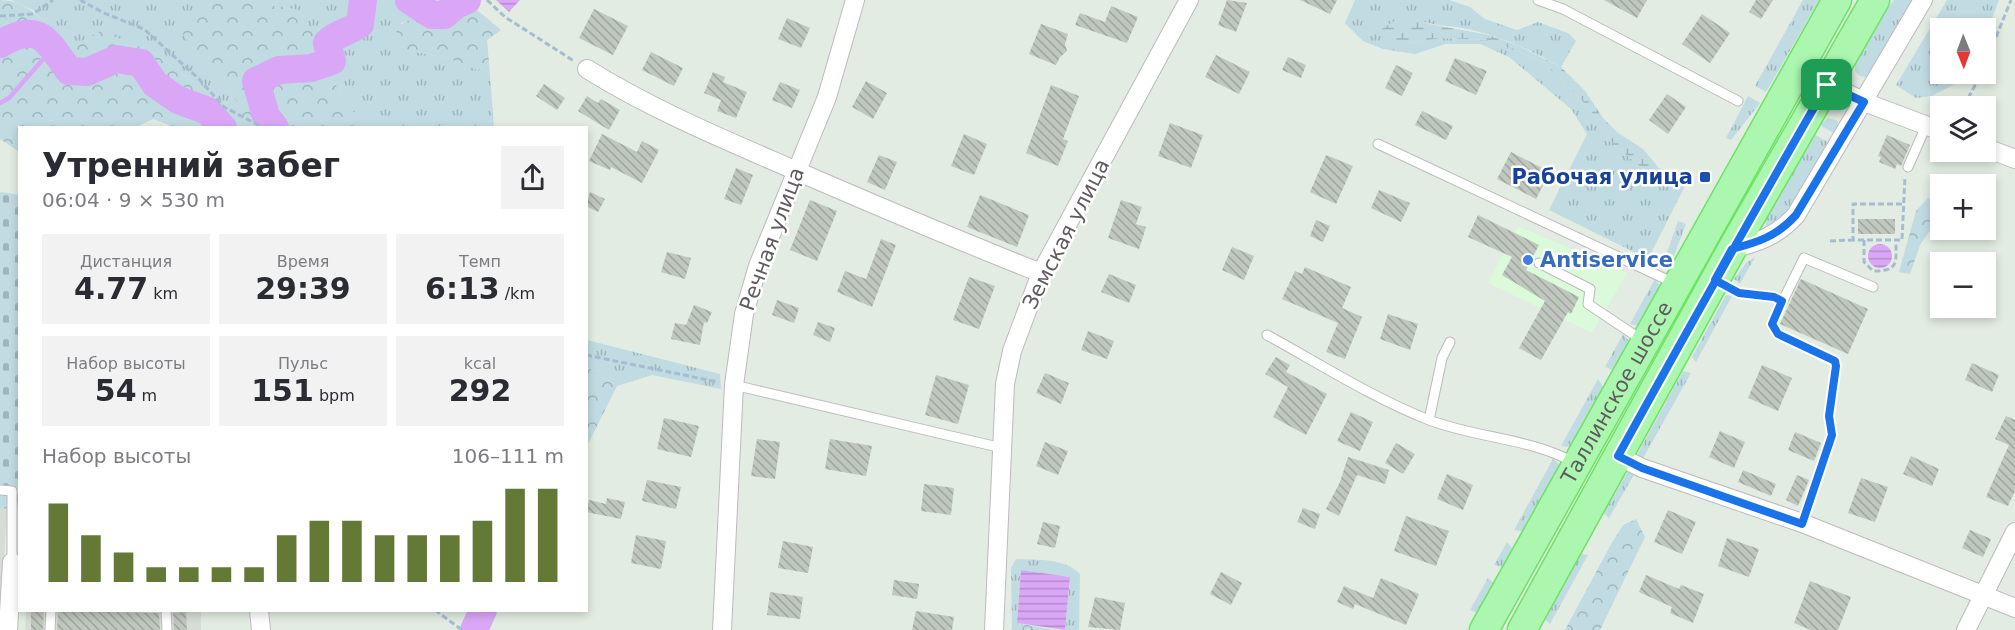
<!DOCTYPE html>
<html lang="ru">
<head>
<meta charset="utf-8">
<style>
  body { margin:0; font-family:"DejaVu Sans",sans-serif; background:#f2f2f3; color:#2b2b33; height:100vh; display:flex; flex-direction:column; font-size:22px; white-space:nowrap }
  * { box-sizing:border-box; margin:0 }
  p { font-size:20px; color:#7c7c81 }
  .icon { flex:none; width:33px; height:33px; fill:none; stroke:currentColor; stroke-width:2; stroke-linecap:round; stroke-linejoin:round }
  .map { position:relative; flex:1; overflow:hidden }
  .side { position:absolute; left:18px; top:126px; width:570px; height:486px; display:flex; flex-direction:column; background:#fff; border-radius:0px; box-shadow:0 3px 9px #0003 }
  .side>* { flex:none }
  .needle { width:39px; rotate:179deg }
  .controls { position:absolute; left:1930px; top:18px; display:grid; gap:12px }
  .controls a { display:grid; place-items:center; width:66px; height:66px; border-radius:0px; background:#fff; box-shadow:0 3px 9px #0003; font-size:30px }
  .pin { position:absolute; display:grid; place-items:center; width:51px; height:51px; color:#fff; margin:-26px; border-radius:12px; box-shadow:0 3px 9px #0006 }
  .round { display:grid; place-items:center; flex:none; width:63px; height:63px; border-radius:0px; background:#f2f2f3 }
  .overview { display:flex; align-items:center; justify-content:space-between; height:102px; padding:0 24px }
  h1 { font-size:33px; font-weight:800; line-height:45px }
  .figures { display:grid; grid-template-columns:repeat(3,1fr); gap:9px; height:102px; padding:6px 24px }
  .figures div { display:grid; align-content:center; border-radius:0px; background:#f2f2f3; text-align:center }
  .figures b { font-size:30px; font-weight:800 }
  .figures small { font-size:16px; font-weight:400 }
  .figures p { font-size:16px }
  .chart { height:168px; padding:12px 24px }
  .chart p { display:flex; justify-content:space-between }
  .chart svg { width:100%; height:108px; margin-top:6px; stroke:#657937; stroke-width:6 }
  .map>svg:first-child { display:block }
  .commercial { fill:#dafad9 }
  .industrial { fill:#d7ddd6 }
  .grass { fill:url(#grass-tufts) }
  .forest { fill:url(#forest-crowns) }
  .wetland { fill:url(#wetland-marsh) }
  .cemetery { fill:url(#cemetery-stones) }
  .water { fill:url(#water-rules) }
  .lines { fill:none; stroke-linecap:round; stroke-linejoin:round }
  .stream { stroke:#daa7f7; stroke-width:4.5 }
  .river { stroke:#daa7f7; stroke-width:28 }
  .building { fill:url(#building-back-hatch) }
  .service-casing { stroke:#beb9bf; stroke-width:11 }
  .minor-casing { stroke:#beb9bf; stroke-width:20 }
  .primary-casing { stroke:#6de363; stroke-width:31 }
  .path { stroke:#a5bdd2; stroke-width:3; stroke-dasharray:6 3; stroke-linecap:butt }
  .service { stroke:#fff; stroke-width:9 }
  .minor { stroke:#fff; stroke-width:18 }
  .primary { stroke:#acf7af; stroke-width:28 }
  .route-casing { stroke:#fff; stroke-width:12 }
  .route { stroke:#1a73e8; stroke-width:8 }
  .transit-dot { fill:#1a4fb4; stroke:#fff; stroke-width:2 }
  .shop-dot { fill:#3f7fe0; stroke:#fff; stroke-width:2 }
  .labels { text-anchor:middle; stroke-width:5; stroke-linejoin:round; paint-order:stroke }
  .transit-label { font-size:21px; font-weight:bold; fill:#164399; stroke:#fff; text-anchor:end }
  .street-label { font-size:21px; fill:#605a61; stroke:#fff }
  .shop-label { font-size:21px; font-weight:bold; fill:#366cbe; stroke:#fff; text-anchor:start }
</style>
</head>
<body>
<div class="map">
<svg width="2015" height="630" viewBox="0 0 2015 630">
  <defs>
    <pattern id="grass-tufts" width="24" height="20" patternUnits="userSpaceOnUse" patternTransform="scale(1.5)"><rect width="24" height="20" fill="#c0dbe1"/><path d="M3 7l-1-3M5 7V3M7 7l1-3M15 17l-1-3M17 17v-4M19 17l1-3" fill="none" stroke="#9fb5ba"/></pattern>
    <pattern id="forest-crowns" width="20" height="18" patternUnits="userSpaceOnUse" patternTransform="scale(1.5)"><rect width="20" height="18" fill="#c0dbe1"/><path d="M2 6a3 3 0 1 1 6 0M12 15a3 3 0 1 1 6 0" fill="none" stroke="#9fb5ba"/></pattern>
    <pattern id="wetland-marsh" width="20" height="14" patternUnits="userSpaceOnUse" patternTransform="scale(1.5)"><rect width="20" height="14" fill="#c0dbe1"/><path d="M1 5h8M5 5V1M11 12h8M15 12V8" fill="none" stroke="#9fb5ba"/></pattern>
    <pattern id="cemetery-stones" width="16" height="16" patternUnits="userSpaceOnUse" patternTransform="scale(1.5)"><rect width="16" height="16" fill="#c0dbe1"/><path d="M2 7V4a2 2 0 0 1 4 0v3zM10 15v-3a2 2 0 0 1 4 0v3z" fill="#9fb5ba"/></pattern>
    <pattern id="water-rules" width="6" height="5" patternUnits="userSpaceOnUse" patternTransform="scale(1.5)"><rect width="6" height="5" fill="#daa7f7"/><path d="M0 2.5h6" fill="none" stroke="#b48bcb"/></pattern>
    <pattern id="building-back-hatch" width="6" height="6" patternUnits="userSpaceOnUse" patternTransform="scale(1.5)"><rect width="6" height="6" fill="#c0c7be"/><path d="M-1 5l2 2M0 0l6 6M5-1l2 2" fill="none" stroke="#9fa59e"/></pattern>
  </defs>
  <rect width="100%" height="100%" fill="#e2ece2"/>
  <!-- commercial -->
  <path class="commercial" d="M1518,226L1627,273L1592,333L1488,283Z"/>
  <!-- industrial -->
  <path class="industrial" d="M0,509H7L0,630Z
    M26,611H201V630H25Z"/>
  <!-- grass -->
  <path class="grass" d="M11,0H429L426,16L401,23L406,50L447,58L478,70L489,63L494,127H377L349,109L335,83L181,30L206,66L243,107H228L151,51L68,48L33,10Z
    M1355,0H1449L1470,7L1485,19L1517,30L1538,22L1568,33L1576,41L1561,67C1531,50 1496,34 1462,28C1446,25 1432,26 1417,19L1407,43L1442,38L1489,40L1546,63L1590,109L1608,140L1651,175L1677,180V174L1689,178L1648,259L1549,210L1587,134L1571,109L1509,57L1480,44H1445L1415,54L1383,49L1363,41L1345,23Z
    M1803,0H1819L1766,92L1755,86Z
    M1894,0H1915L1867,77L1860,76L1855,71V65L1883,14Z
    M1947,0H1999L1986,35V28H1941V74L1971,75L1932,96L1916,98L1896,85Z
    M1748,96L1760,103L1731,140L1726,138Z
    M1828,118L1838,121L1837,135L1820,125Z
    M1814,134L1831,144L1791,211L1767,228L1765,221Z
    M1678,221L1686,224L1669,269L1662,267Z
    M1755,257L1740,284L1734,279L1746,263Z
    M1655,279L1660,286L1638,326L1630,324Z
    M1726,295L1732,296L1696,362L1692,357Z
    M1623,334L1629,341L1613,370L1605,367Z
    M587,340L720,374L721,389L652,375L617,386L587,367Z
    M1683,371L1691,373L1642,460L1637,455Z
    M1598,379L1603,387L1569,447L1561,446Z
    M1553,459L1560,465L1522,531L1514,530Z
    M1628,471L1635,473L1609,518L1604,513Z
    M1507,542L1512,548L1502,567L1494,565Z
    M1581,554L1588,555L1550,624L1545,619Z
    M1016,559C1037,560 1065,558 1080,574L1079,630H1065L1070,577L1021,570L1017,623L1012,630L1011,568Z
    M1488,578L1494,583L1477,613L1470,610Z"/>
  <!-- forest -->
  <path class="forest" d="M0,0C31,0 48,27 68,48L101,31L151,51L228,107H242L206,66L181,31L202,6L239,1L296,9L342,71L335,83L349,109L377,127L177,128L153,119L137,127L20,128L19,152L0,139Z
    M429,0H465L501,30L487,40L489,63L478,70L447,58L406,50L395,40C396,20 409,21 426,16Z
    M1928,198L1939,200L1940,216L1920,245L1910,274L1899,272L1916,211Z
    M587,367L617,386L587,446Z
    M1636,519L1645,537L1600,630H1565L1610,546L1623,525Z
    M1017,623L1053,630H1011Z"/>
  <!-- wetland -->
  <path class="wetland" d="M1417,19L1429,24L1489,35L1519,46L1561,67L1585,91L1603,118L1618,133L1643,149L1659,168L1677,174V180L1674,183L1651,175L1608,140L1590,109L1546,63L1489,40L1442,38L1407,43L1383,41L1379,31L1394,21Z"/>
  <!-- cemetery -->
  <path class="cemetery" d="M0,192L20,195V507L0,509Z"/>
  <!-- water -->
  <path class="water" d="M496,0H520L509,12Z
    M1868 256a12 12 0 1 1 24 0a12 12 0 1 1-24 0Z
    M1021,570L1070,577L1065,630L1017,623Z"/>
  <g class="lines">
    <!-- stream -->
    <path class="stream" d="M0,103L9,98L53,48"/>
    <!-- river -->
    <path class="river" d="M409,0L432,15H444L456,5L467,0
      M0,44C40,21 46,39 69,71L87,72L116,59L141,63L155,84L178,100L208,111L223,128
      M275,128L266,116L256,81L279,70L311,68L332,61L327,43C337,33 349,32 360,24L363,0
      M474,630L483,610"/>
  </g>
  <!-- building -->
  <path class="building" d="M1227,0L1247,3L1236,32L1218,25Z
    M1300,0H1337L1330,14Z
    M1604,0H1647L1637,18Z
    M1756,0H1773L1761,19L1749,12Z
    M1111,6L1138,17L1127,43L1075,25L1080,13L1105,22Z
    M594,9L628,26L613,55L579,38Z
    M1702,14L1730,33L1710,63L1682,44Z
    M787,18L810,28L801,48L778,39Z
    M1041,24L1068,34L1065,44L1067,51L1060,57L1056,65L1029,54Z
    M651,52L683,68L674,86L642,70Z
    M1216,55L1250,72L1239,94L1205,77Z
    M1288,57L1306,65L1301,78L1282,70Z
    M1455,58L1487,71L1476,95L1445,81Z
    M1396,65L1413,73L1402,96L1385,88Z
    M713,72L725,77L723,82L747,92L736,118L717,111L721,100L704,93Z
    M866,81L887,93L873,119L852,107Z
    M780,82L800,90L792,108L772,100Z
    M544,84L565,98L557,110L536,96Z
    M1051,85L1079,96L1063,139L1068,141L1058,166L1026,153Z
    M1667,94L1686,107L1668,134L1649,120Z
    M587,96L598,103L601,99L620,110L609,130L578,111Z
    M1422,111L1453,126L1446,140L1415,125Z
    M1170,123L1203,135L1191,168L1158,156Z
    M602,134L637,152L642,141L659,150L642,183L611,167L610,170L589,161Z
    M964,134L987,144L974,175L951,166Z
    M1887,135L1910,145L1901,166L1897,164L1895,169L1879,162L1881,157L1878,156Z
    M1511,152L1550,172L1536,199L1497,179Z
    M879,155L897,162L885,190L867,182Z
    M1326,155L1353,166L1336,204L1310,192Z
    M736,168L753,175L741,205L724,199Z
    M1379,190L1410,203L1401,222L1371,208Z
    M590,192L605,199L598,212L586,206Z
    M980,195L1029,215L1017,247L967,227Z
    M810,200L837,211L817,261L790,250Z
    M1121,200L1142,207L1136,224L1146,227L1139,249L1108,238Z
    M1478,215L1539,245L1526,270L1579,297L1571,314L1568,312L1541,360L1519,348L1545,301L1502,275L1512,257L1468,237Z
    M1858,219H1895V234H1858Z
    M1316,220L1330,226L1323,242L1310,236Z
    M881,239L896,245L872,307L837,292L845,271L866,279Z
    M1232,247L1254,256L1244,280L1222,270Z
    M667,252L691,258L685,279L661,272Z
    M1305,267L1351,287L1342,308L1362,317L1345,359L1326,352L1338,323L1282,299L1295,271L1302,274Z
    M1109,274L1136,285L1129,303L1101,292Z
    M969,277L995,286L979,329L953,320Z
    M1801,279L1868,309L1848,354L1780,324Z
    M777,300L799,308L794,323L772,315Z
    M694,305L712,312L707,323L704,322L700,345L671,339L675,323L686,325Z
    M1388,314L1418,324L1410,350L1380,339Z
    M818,322L835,328L830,342L813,335Z
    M1088,331L1114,341L1107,359L1081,350Z
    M1276,357L1290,365L1286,372L1327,394L1306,435L1273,417L1288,387L1265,374Z
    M1972,363L1999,375L1992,392L1965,380Z
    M1762,365L1792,378L1778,411L1748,398Z
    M1045,373L1069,383L1061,404L1036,393Z
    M936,375L969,385L958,424L925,415Z
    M1351,412L1373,422L1360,451L1337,441Z
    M2006,416L2015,420V491L2008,506L1986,497L2009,445L1995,439Z
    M664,418L699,426L691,457L657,449Z
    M1720,431L1745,442L1734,468L1709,457Z
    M1795,432L1821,443L1814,461L1788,450Z
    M757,439L780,442L775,479L751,476Z
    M830,439L872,446L866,476L825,469Z
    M1045,442L1068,451L1058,475L1036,466Z
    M1396,443L1415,454L1403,474L1385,463Z
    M1911,456L1939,469L1932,486L1903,474Z
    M1348,457L1389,470L1385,484L1357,475L1339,516L1326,509L1340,482Z
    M1743,470L1776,484L1771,496L1738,482Z
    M1447,474L1473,485L1463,510L1437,499Z
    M1797,475L1809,480L1798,506L1786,500Z
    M1861,478L1888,487L1875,522L1848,513Z
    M647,480L681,487L676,509L642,501Z
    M924,484L954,488L951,515L921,511Z
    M607,498L625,502L621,519L586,512L589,500L606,504Z
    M1303,508L1320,514L1315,529L1297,522Z
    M1668,510L1696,522L1682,554L1654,542Z
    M1406,516L1449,531L1436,566L1394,551Z
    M1043,522L1060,526L1055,548L1037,544Z
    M1970,530L1991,539L1983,557L1962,548Z
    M636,535L666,541L661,569L631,563Z
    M1727,538L1759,549L1749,577L1718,566Z
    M783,541L813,547L808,573L778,568Z
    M1221,572L1242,583L1231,605L1210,594Z
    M1646,575L1679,589L1681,585L1704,594L1693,623L1670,613L1672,607L1639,592Z
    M1381,578L1419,594L1406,625L1355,604L1353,609L1337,602L1344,586L1373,598Z
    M894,580L919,584L917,599L892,595Z
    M1810,581L1851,597L1838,630H1811L1794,623Z
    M770,592L803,597L800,619L767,615Z
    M1095,597L1125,603L1120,630L1088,627Z
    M31,610H44L43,630H31Z
    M58,611L159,613L160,630H57Z
    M916,611L954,617L952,630H912Z
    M186,612L187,630H174L173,613Z"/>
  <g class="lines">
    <defs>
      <path id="service" d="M1538,0L1563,9L1738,101
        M1378,144L1674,283
        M1908,167L1926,126
        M1539,263L1590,289L1588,304L1642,340
        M1717,281L1739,293L1774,297L1782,301
        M1267,335C1320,364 1373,398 1429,420C1476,438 1529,438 1573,462
        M734,385L1002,448
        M1429,420L1442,358L1450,342
        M0,490L12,491V562
        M1802,523L1832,435L1829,416L1836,366L1835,361L1778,334L1772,323L1804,258L1873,287
        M166,610L167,630
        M50,630L51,610"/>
      <path id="minor" d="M1798,68L1864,102L1941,131
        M587,69C651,109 723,139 792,169C875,205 957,240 1041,273
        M1986,148L2015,159
        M1732,249C1759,242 1777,236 1796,215L1923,0
        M1618,456L1642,468L1802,523L2015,608
        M259,610L261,630
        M8,630L12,562
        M722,630L734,385L744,314L758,266L827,97L855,0
        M994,630L1005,384L1012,351L1041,273L1189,0
        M1966,630L2015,532"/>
      <g id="primary">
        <path id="s1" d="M1484,630L1837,0"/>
        <path d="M1522,630L1732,249L1875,0"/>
      </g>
    </defs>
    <!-- service casing -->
    <use href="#service" class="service-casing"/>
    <!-- minor casing -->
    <use href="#minor" class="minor-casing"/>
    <!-- primary casing -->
    <use href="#primary" class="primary-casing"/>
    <!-- path -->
    <path class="path" d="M80,0L104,13L144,29L199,79L224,107L264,128
      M487,0L505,17L574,61
      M0,16L33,14L53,0
      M1986,62L2011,0
      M1964,106L1981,74
      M1902,204H1853V240H1902L1905,177
      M1864,240V262L1873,271C1899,271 1896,263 1896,240
      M1830,241L1853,240
      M586,355L718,382
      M435,610L462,630"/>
    <!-- service -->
    <use href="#service" class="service"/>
    <!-- minor -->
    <use href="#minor" class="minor"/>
    <!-- primary -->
    <use href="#primary" class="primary"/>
  </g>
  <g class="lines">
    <defs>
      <path id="route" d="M1827,85C1756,208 1687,331 1618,456L1642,468L1802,524L1832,435L1829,416L1836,366L1835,361L1778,334L1772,324L1782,301L1774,297L1739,293L1715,280L1732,249C1759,242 1777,236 1796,215L1864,102L1827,85"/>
    </defs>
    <!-- route casing -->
    <use href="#route" class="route-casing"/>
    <!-- route -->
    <use href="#route" class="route"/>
  </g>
  <!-- markers -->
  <rect class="transit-dot" x="1699" y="171" width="12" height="12" rx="3"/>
  <circle class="shop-dot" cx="1528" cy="260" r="6"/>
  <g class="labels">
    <!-- transit labels -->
    <g class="transit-label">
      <text x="1693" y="184">Рабочая улица</text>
    </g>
    <!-- street labels -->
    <g class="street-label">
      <text transform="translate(1066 234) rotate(-63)" y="7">Земская улица</text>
      <text transform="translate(772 239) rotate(-70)" y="7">Речная улица</text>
      <text dy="7" stroke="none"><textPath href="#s1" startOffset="272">Таллинское шоссе</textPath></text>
    </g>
    <!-- shop labels -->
    <g class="shop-label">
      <text x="1540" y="267">Antiservice</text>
    </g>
  </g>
</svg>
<div class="controls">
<a><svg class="needle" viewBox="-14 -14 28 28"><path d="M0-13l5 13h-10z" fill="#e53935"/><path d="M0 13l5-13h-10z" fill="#7c7c81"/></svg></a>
<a><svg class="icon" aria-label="layers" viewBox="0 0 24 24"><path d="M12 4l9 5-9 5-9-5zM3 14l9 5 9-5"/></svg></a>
<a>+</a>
<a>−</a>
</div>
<div class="pin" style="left:1827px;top:85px;background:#1e9e55"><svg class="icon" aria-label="arrive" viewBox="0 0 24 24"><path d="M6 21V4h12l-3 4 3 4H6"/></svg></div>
<section class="side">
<div class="overview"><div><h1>Утренний забег</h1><p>06:04 · 9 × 530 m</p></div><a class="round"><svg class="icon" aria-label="share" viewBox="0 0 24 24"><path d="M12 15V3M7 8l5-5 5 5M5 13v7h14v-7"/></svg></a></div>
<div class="figures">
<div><p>Дистанция</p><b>4.77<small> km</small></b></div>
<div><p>Время</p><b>29:39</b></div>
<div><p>Темп</p><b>6:13<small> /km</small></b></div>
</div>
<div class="figures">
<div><p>Набор высоты</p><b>54<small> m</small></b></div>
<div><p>Пульс</p><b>151<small> bpm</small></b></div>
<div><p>kcal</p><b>292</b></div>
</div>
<div class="chart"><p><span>Набор высоты</span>106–111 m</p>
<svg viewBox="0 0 160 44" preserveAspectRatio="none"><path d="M5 44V12M15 44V25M25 44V32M35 44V38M45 44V38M55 44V38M65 44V38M75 44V25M85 44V19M95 44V19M105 44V25M115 44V25M125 44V25M135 44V19M145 44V6M155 44V6"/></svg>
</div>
</section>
</div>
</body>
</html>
